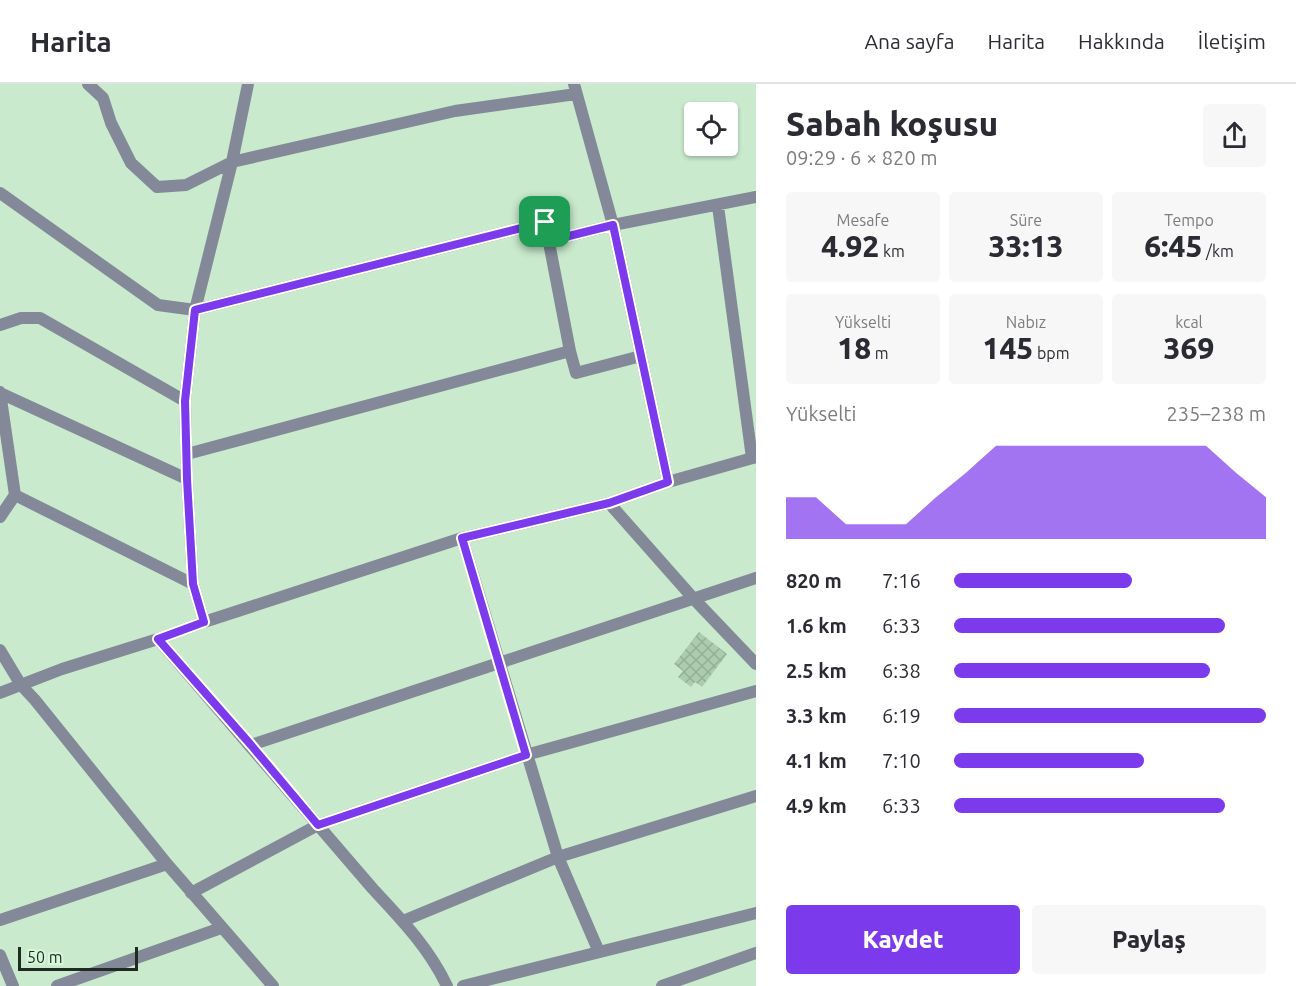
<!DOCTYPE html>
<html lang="tr">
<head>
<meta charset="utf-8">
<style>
  body { margin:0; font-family:Ubuntu,sans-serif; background:#f7f7f7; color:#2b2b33; height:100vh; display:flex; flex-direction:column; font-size:22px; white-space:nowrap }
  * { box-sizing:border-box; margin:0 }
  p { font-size:20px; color:#7c7c81 }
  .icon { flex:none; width:33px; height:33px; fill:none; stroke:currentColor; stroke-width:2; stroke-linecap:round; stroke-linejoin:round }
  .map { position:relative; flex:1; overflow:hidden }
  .panel { display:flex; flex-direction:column; background:#fff; width:540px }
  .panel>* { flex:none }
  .tools { position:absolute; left:684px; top:18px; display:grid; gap:12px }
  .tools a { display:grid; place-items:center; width:54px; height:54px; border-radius:6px; background:#fff; box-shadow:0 2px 4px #0004; font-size:30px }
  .scale { position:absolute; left:18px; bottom:15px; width:120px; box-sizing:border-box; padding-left:6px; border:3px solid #1f2b20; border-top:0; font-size:16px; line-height:21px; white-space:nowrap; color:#1f2b20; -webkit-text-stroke:4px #d6f7da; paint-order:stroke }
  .pin { position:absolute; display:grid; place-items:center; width:51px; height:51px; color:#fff; margin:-26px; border-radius:12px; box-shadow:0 3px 9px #0006 }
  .round { display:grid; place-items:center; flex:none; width:63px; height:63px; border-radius:6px; background:#f7f7f7 }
  .summary { display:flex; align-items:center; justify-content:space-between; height:102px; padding:0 30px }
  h1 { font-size:33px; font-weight:800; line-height:45px }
  .figures { display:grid; grid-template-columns:repeat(3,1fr); gap:9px; height:102px; padding:6px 30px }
  .figures div { display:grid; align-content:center; border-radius:6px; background:#f7f7f7; text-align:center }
  .figures b { font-size:30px; font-weight:800 }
  .figures small { font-size:16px; font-weight:400 }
  .figures p { font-size:16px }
  .chart { height:168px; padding:12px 30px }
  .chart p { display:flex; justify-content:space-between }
  .chart svg { width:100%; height:108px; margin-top:6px; fill:#7c3aed; opacity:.7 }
  .primary-button { display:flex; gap:12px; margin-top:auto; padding:12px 30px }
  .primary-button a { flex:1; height:69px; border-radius:6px; background:#7c3aed; color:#fff; font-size:24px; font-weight:800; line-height:69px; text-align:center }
  .primary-button a+a { background:#f7f7f7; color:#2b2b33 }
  ul { padding:0 30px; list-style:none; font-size:20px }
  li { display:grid; grid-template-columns:96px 72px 1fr; align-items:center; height:45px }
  li i { height:15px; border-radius:8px; background:#7c3aed }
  header { display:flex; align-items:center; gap:36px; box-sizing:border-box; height:84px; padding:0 30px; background:#fff; border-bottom:2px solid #e1e1e2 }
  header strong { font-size:28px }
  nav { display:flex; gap:33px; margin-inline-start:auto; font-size:21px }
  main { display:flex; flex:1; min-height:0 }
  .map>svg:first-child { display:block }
  .building { fill:url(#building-cross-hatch) }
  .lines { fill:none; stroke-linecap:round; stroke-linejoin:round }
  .minor { stroke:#838998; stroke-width:12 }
  .tertiary { stroke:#838998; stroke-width:12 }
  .route-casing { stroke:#fff; stroke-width:12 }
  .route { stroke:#7c3aed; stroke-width:8 }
</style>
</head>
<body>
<header>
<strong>Harita</strong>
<nav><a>Ana sayfa</a><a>Harita</a><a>Hakkında</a><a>İletişim</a></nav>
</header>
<main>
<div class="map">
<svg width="756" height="902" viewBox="0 0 756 902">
  <defs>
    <pattern id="building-cross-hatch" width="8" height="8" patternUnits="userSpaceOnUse" patternTransform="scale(1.5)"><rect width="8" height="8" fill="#acccb0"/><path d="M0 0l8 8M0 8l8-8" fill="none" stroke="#94af97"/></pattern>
  </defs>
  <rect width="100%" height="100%" fill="#c9eacd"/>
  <!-- building -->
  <path class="building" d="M699,548L727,570L702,603L695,598L691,603L678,593L683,587L674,580Z"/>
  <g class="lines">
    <!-- minor -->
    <path class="minor" d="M88,0L103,14L111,39L131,79L157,103L186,101L232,78L455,27L576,10
      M574,0L613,141L668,398
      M0,109L158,221L195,226L545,138L570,267L187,370
      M718,122L752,374
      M549,157L613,141L756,113
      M0,241L21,234H40L185,317
      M570,267L576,289L641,272
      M0,308L15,411L193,500
      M0,309L187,395
      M609,419L693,514L756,580
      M0,433L15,411
      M462,454L558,773L599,868
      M204,538L193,500L187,395L185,317L195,226L232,78L248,0
      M158,555L373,805C401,835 429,864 447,902
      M0,566L21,601L35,616L167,780L273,902
      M251,661L756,494
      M191,809L318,741L526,671L756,607
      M0,836L167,780
      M403,837L558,773L756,712
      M57,902L221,844
      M463,902L756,829
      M662,902L756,869"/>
    <!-- tertiary -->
    <path class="tertiary" d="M0,609L62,585L158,555L204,538L462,454L609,419L668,398L756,373
      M0,871L13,902"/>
  </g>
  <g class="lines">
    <defs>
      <path id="route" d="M545,138L549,157L613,141L668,398L609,419L462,454L526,671L318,741L251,661L158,555L204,538L193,500L187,395L185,317L195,226Z"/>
    </defs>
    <!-- route casing -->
    <use href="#route" class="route-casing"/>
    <!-- route -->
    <use href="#route" class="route"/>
  </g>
</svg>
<div class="tools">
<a><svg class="icon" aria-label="locate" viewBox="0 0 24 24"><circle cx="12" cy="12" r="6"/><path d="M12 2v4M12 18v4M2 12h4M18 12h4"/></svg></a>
</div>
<div class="scale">50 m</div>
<div class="pin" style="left:545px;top:138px;background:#1e9e55"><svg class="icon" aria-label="arrive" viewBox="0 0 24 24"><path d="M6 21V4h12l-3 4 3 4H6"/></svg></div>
</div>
<section class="panel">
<div class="summary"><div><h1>Sabah koşusu</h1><p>09:29 · 6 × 820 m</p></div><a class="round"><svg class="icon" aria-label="share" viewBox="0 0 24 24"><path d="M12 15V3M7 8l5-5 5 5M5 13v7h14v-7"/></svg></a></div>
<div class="figures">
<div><p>Mesafe</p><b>4.92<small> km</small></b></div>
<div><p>Süre</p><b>33:13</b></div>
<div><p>Tempo</p><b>6:45<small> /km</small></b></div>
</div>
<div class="figures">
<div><p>Yükselti</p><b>18<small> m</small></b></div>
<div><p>Nabız</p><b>145<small> bpm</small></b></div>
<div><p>kcal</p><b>369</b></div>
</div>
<div class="chart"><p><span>Yükselti</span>235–238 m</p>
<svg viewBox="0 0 160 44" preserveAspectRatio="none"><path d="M0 44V27L10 27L20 38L30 38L40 38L50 27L60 17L70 6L80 6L90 6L100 6L110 6L120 6L130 6L140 6L150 17L160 27V44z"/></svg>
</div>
<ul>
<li><b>820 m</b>7:16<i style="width:57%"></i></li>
<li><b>1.6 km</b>6:33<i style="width:87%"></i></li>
<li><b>2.5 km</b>6:38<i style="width:82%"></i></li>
<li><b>3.3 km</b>6:19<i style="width:100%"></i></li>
<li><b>4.1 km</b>7:10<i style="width:61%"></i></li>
<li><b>4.9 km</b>6:33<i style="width:87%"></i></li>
</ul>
<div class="primary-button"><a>Kaydet</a><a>Paylaş</a></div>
</section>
</main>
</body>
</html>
